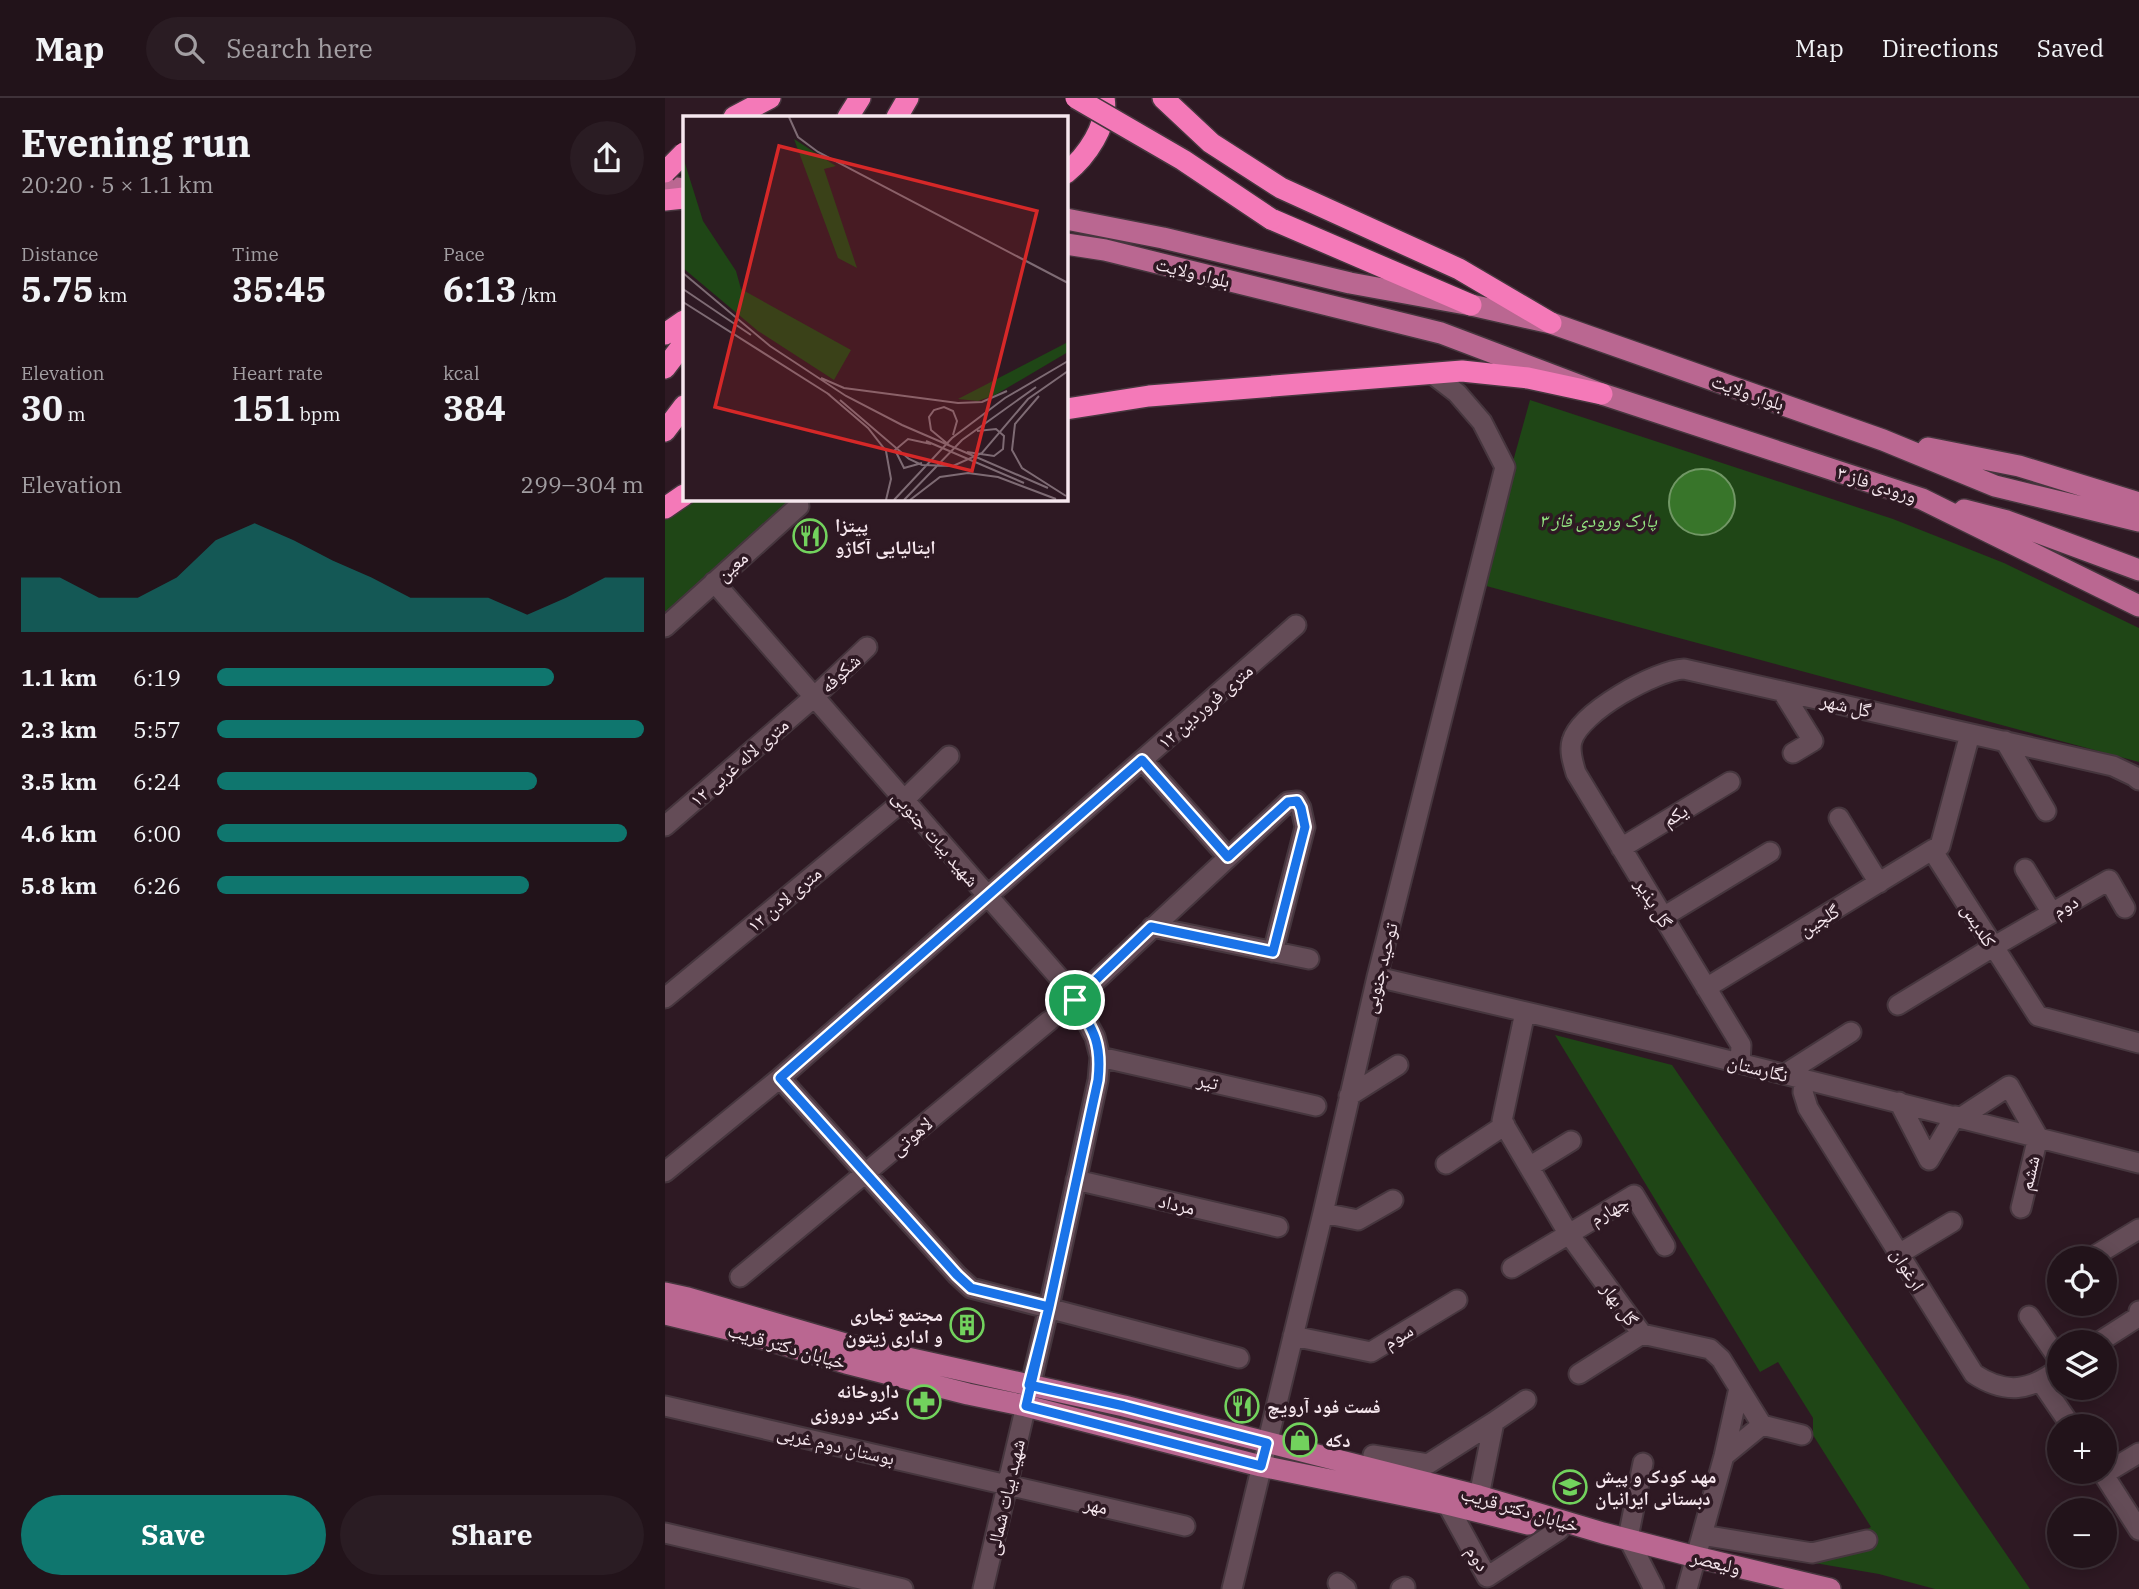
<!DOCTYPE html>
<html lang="en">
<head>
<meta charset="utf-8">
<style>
  body { margin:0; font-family:"IBM Plex Serif","Noto Naskh Arabic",serif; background:#2a1c23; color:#f1f3f6; height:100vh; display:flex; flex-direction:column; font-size:26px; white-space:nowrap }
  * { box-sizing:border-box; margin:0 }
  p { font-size:23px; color:#a29ea2 }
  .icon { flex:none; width:38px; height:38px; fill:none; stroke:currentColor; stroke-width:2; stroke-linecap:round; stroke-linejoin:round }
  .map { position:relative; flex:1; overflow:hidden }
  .drawer { display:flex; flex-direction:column; background:#22131a; width:665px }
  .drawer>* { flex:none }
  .tools { position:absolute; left:1382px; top:1148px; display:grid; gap:14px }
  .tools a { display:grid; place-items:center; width:70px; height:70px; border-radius:50%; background:#22131a; box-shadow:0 4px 18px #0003,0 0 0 2px #3f3239; font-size:35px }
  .pin { position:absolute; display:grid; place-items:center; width:60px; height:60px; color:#fff; margin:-30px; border:4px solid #fff; border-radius:50%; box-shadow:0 2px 7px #0007 }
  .round { display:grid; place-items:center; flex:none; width:74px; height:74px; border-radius:37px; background:#2a1c23 }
  .headline { display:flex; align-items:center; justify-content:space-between; height:119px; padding:0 21px }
  h1 { font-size:38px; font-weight:800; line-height:52px }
  .stats { display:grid; grid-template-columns:repeat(3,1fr); gap:10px; height:119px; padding:7px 21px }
  .stats div { display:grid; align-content:center }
  .stats b { font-size:35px; font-weight:800 }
  .stats small { font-size:19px; font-weight:400 }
  .stats p { font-size:19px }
  .chart { height:196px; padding:14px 21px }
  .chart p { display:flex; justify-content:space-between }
  .chart svg { width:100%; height:126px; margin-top:7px; fill:#0f766e; opacity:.7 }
  .primary-button { display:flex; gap:14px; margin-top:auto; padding:14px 21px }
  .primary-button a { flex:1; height:80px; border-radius:42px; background:#0f766e; color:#fff; font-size:28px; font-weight:800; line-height:80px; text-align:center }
  .primary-button a+a { background:#2a1c23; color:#f1f3f6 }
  ul { padding:0 21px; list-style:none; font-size:23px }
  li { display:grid; grid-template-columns:112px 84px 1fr; align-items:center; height:52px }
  li i { height:18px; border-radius:9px; background:#0f766e }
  header { display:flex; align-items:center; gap:42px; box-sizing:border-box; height:98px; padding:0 35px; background:#22131a; border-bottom:2px solid #3f3239 }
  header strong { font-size:33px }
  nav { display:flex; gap:38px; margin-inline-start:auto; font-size:24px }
  .search { width:490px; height:63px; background:#2a1c23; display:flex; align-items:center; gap:18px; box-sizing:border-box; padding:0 24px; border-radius:38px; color:#a29ea2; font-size:26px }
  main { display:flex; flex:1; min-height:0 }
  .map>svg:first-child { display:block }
  .green { fill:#1f4616 }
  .water { fill:#38752a; stroke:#719765; stroke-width:2 }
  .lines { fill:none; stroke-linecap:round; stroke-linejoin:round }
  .minor-casing { stroke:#46363e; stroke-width:23 }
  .major-casing { stroke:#46363e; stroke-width:24 }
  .highway-casing { stroke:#46363e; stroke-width:24 }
  .minor { stroke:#644c57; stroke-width:19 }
  .major { stroke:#ba6791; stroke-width:21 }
  .highway { stroke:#f479b8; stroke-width:21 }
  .highway-bridge-casing { stroke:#46363e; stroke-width:24; stroke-linecap:butt }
  .highway-bridge { stroke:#f479b8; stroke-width:21 }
  .route-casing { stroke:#fff; stroke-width:14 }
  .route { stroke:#1a73e8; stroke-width:9 }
  .labels { text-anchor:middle; stroke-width:7; stroke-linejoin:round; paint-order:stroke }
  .street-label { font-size:19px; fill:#f6e7ee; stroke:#2e1923 }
  .park-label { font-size:19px; font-style:italic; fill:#93e581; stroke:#2e1923 }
  .poi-label { font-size:19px; font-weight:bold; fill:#f6e7ee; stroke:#2e1923; text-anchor:start }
  .inset-road { fill:none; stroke:#7e6b74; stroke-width:2 }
  .view { fill:#d62828; fill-opacity:0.15; stroke:#d62828; stroke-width:3.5 }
  .inset-edge { fill:none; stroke:#f6e7ee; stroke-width:3.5 }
</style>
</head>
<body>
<header>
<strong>Map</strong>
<div class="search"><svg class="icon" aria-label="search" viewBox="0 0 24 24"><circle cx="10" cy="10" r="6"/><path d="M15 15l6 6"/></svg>Search here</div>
<nav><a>Map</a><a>Directions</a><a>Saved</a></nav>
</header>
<main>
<section class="drawer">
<div class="headline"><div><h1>Evening run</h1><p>20:20 · 5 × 1.1 km</p></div><a class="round"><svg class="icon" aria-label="share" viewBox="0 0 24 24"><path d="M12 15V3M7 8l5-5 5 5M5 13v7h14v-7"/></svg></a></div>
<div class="stats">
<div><p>Distance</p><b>5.75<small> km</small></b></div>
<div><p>Time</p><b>35:45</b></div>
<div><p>Pace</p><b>6:13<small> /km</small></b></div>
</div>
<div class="stats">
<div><p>Elevation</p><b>30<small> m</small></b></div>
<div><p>Heart rate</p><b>151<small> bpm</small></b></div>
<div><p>kcal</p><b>384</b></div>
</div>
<div class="chart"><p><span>Elevation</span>299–304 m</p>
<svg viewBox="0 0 160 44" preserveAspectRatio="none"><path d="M0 44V25L10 25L20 32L30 32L40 25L50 12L60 6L70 12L80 19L90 25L100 32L110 32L120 32L130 38L140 32L150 25L160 25V44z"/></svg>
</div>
<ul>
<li><b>1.1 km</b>6:19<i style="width:79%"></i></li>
<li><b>2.3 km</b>5:57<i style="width:100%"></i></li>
<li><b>3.5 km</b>6:24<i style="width:75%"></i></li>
<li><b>4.6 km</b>6:00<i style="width:96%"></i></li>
<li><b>5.8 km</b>6:26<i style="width:73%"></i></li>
</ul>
<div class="primary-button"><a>Save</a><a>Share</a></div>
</section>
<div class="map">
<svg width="1474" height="1491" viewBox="0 0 1474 1491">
  <rect width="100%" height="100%" fill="#2e1923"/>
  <!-- green -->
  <path class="green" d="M865,302L1228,421L1339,465L1474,530V664L814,486Z
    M33,401H129L0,516V422Z
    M890,937L1007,967L1365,1491H1270L1214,1476L1144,1464L1206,1429L1148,1337V1320L1113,1264L1095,1274Z"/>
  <!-- water -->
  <path class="water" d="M1004 404a33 33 0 1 1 66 0a33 33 0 1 1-66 0Z"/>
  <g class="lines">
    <defs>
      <path id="minor" d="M49,484L404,891L430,939L435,959L433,982L384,1209L318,1491
        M0,529L134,408
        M1117,593L1148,643L1128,655
        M1305,636L1275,748L1267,752L1373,918L1474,945
        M1340,643L1381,713
        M477,662L563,759
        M1174,720L1214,785
        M0,728L148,600L202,549
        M956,750L1065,684
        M1360,771L1387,815
        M998,819L1105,754
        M487,829L644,861
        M712,879L1002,947L1474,1065
        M1041,890L1267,752
        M0,900L238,703L284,658
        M410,902L623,704L632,703L636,710L640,729L608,854
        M1233,907L1328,849L1444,782L1460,810
        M860,914L837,1023L903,1135L977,1236L1045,1251L1056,1261L1074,1290L1059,1358L1022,1491
        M435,959L651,1008
        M1075,965L1076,947L911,675C908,665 904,653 907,643C915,614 991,572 1019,571L1448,668L1469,678L1474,682
        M1120,976L1186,934
        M115,980L292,1177L306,1190L574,1260
        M1139,981L1138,994L1143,1010L1309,1276C1341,1297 1365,1293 1395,1270
        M684,998L733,967
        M1234,1004L1264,1062L1290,1018
        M1295,1020L1344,988L1373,1039L1356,1110
        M781,1066L840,1027
        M864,1069L906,1043
        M0,1074L115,980L631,527
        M411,1082L613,1129
        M658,1115L693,1122L728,1102
        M1234,1156L1287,1124
        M1426,1160L1474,1131
        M847,1170L969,1097L1000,1148
        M75,1179L384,923
        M1364,1218L1395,1263
        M628,1238L706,1254L792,1202
        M1434,1244L1473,1219L1474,1213
        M914,1276L977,1236
        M1376,1284L1406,1328
        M1074,1290L1097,1327
        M0,1308L520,1428
        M708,1357L763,1366L829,1324
        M1059,1358L1097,1327L1137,1337
        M978,1365L963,1440L989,1491
        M1437,1374L1474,1432
        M1439,1376L1474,1355
        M814,1398L829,1324L861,1302
        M782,1406L822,1479L894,1432
        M0,1435L238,1491
        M1037,1437L1147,1455L1202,1442
        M673,1485L681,1491
        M567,1491L658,1115L712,879L840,369L817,324L792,295L766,275
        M736,1491L740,1489"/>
      <path id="major" d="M0,88L19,91
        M401,121L498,140L685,185L806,207L886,225L1218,342L1330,388L1474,423
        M401,146L440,152L776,235L937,296L1257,401L1474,508
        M1263,350L1354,368L1474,405
        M1299,412L1342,423L1474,472
        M0,1195L23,1200L184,1247L459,1308L814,1398L938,1435L1031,1459L1165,1491
        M0,1216L79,1235L181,1265L303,1296L361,1308L596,1368L782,1406L863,1426"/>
      <path id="highway" d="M498,0L546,45L616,90L794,171L886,225
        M69,19L105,0
        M183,19L195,0
        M232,19L243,0
        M401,75C421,59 444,27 439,0
        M0,102L19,100
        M606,121L806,207
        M0,236L19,223
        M0,270L19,245
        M401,311L484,298L797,273L863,280L937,296
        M0,333L19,308
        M0,410L19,397"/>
    </defs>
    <!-- minor casing -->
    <use href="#minor" class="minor-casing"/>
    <!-- major casing -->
    <use href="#major" class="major-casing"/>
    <!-- highway casing -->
    <use href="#highway" class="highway-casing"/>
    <!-- minor -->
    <use href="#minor" class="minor"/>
    <!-- major -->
    <use href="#major" class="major"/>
    <!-- highway -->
    <use href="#highway" class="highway"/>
    <defs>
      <path id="highway-bridge" d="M411,0L518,62L606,121
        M0,74L19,55"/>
    </defs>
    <!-- highway-bridge casing -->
    <use href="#highway-bridge" class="highway-bridge-casing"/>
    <!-- highway-bridge -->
    <use href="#highway-bridge" class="highway-bridge"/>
  </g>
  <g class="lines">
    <defs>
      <path id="route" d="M410,902C429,933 437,945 433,982L384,1209L364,1287L459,1308L602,1345L596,1368L361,1308L384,1209L306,1190L292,1177L115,980L477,662L563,759L623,704L632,703L636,710L640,729L608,854L486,829L410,902"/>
    </defs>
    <!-- route casing -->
    <use href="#route" class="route-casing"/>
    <!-- route -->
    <use href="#route" class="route"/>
  </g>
  <!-- icons -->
  <defs>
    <symbol id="restaurant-ring" viewBox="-11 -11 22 22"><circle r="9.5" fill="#2e1923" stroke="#72d25d" stroke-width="1.5"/><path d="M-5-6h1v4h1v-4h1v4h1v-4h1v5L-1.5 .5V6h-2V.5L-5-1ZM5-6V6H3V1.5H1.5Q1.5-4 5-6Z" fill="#72d25d"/></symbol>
    <symbol id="building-ring" viewBox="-11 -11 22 22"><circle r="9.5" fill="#2e1923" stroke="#72d25d" stroke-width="1.5"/><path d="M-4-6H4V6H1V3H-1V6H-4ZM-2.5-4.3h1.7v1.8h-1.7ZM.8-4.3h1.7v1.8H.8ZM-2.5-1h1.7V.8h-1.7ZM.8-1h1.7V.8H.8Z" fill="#72d25d"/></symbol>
    <symbol id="pharmacy-ring" viewBox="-11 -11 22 22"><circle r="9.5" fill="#2e1923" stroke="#72d25d" stroke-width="1.5"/><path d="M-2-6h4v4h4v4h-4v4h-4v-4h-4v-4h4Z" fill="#72d25d"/></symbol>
    <symbol id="shop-ring" viewBox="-11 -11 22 22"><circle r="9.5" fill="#2e1923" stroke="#72d25d" stroke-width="1.5"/><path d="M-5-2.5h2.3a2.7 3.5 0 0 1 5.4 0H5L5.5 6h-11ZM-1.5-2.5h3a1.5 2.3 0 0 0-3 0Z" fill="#72d25d"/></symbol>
    <symbol id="school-ring" viewBox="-11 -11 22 22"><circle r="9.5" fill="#2e1923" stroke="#72d25d" stroke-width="1.5"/><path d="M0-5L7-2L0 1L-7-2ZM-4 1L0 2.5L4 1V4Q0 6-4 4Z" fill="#72d25d"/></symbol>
  </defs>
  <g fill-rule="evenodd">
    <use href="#restaurant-ring" x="126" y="419" width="38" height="38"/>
    <use href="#building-ring" x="283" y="1208" width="38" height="38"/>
    <use href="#pharmacy-ring" x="240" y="1285" width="38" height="38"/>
    <use href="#restaurant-ring" x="558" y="1289" width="38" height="38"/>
    <use href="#shop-ring" x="616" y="1323" width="38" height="38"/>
    <use href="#school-ring" x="886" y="1370" width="38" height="38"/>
  </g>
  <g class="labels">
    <!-- street labels -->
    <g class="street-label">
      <text transform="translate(528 174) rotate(14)" y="7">بلوار ولایت</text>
      <text transform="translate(1083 294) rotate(19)" y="7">بلوار ولایت</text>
      <text transform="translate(1212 386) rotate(18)" y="7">ورودی فاز ۳</text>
      <text transform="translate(67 468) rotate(-42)" y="7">معین</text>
      <text transform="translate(175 575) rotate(-43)" y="7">شکوفه</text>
      <text transform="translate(1181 607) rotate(13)" y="7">گل شهر</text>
      <text transform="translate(540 608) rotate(-41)" y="7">۱۲ متری فروردین</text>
      <text transform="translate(74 664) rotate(-41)" y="7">۱۲ متری لاله غربی</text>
      <text transform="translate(1010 717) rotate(-31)" y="7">یکم</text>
      <text transform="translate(271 740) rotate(49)" y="7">شهید بیات جنوبی</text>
      <text transform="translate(119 801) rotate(-40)" y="7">۱۲ متری لادن</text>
      <text transform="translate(989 805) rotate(59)" y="7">گل پذیر</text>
      <text transform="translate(1400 808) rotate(-30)" y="7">دوم</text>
      <text transform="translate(1154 822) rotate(-31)" y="7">گلچین</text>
      <text transform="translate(1314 827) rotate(58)" y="7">کلدیس</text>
      <text transform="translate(715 870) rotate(-76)" y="7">توحید جنوبی</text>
      <text transform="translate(1093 970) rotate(14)" y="7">نگارستان</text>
      <text transform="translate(543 983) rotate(13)" y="7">تیر</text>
      <text transform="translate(246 1038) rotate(-40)" y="7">لاهوتی</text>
      <text transform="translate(1364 1075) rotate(-77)" y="7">ششم</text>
      <text transform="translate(512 1106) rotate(13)" y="7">مرداد</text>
      <text transform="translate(944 1112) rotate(-30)" y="7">چهارم</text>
      <text transform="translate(1243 1171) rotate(58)" y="7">ارغوان</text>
      <text transform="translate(955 1206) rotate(54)" y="7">گل بهار</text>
      <text transform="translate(733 1238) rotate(-31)" y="7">سوم</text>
      <text transform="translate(122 1248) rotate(16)" y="7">خیابان دکتر قریب</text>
      <text transform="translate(171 1347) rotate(13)" y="7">بوستان دوم غربی</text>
      <text transform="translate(340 1399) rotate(-77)" y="7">شهید بیات شمالی</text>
      <text transform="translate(431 1407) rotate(13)" y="7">مهر</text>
      <text transform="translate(855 1411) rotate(16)" y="7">خیابان دکتر قریب</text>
      <text transform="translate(813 1460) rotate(57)" y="7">دوم</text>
      <text transform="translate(1051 1464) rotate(14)" y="7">ولیعصر</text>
    </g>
    <!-- park labels -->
    <g class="park-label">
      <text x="933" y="429">پارک ورودی فاز ۳</text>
    </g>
    <!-- poi labels -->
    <g class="poi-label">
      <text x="170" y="434">پیتزا<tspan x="170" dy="22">ایتالیایی آکاژو</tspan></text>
      <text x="278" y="1223" text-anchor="end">مجتمع تجاری<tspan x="278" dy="22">و اداری زیتون</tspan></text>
      <text x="234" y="1300" text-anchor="end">داروخانه<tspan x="234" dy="22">دکتر دوروزی</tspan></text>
      <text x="602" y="1315">فست فود آرویچ</text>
      <text x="660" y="1349">دکه</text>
      <text x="930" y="1385">مهد کودک و پیش<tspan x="930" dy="22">دبستانی ایرانیان</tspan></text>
    </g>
  </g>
  <!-- overview -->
  <g transform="translate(18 18)">
    <rect width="385" height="385" fill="#2e1923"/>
    <path d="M111,23L153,50L141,53L174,152L155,142ZM0,41L20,105L53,155L58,173L168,234L151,264L75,215L0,152ZM385,226V236L312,279L295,285L275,283Z" fill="#1f4616"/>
    <path class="inset-road" d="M106,1L115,21L135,36L385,167M0,157L87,230L163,280L219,309L365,372M0,173L68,219M0,186L147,279M138,262L161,272L275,287L299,286L324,275M144,277L185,312L203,335L208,363L203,384M356,280L332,308L329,334L339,352L383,380M157,284L226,343L239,349L270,350L299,337L345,283L385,255M243,325L341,367M266,329L248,314L246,301L251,294L261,291L270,295L274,305L270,319M284,336L311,340L320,333L321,320L313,313L294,315M239,347L221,352L212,334L225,323L248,328M211,384L269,322L322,282L385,245M221,384L279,324L353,271M227,384L257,361L285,357L315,361L373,383"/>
    <path class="view" d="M96,30L354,95L289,355L32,291Z"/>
    <rect width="385" height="385" class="inset-edge"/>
  </g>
</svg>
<div class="tools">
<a><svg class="icon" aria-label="locate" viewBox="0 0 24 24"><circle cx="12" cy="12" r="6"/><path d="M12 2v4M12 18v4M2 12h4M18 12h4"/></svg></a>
<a><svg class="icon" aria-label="layers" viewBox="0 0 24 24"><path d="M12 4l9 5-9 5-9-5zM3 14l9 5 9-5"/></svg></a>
<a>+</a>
<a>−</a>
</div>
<div class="pin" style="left:410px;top:902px;background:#1e9e55"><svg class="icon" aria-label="arrive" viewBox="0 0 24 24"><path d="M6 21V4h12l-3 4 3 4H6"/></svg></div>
</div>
</main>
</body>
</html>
